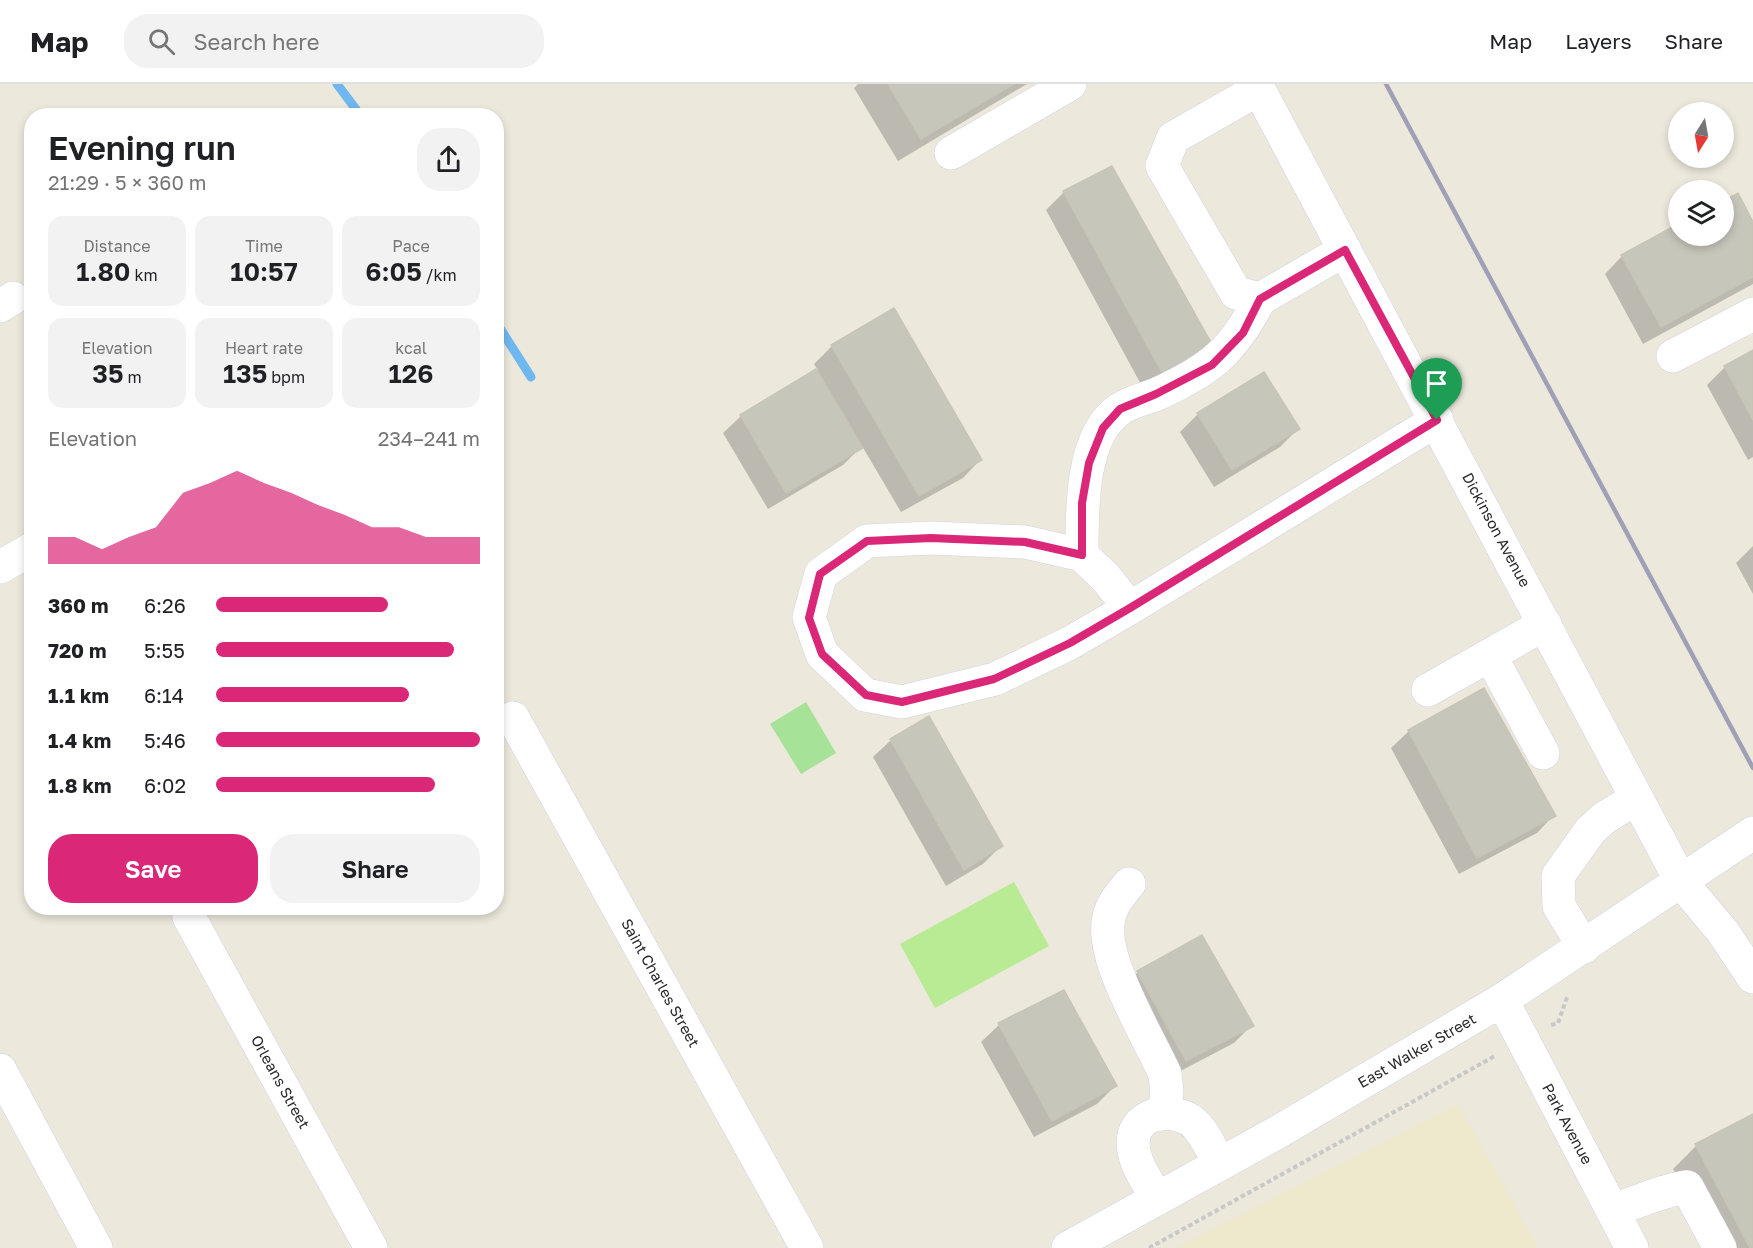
<!DOCTYPE html>
<html lang="en">
<head>
<meta charset="utf-8">
<style>
  body { margin:0; font-family:"Golos Text",sans-serif; background:#f2f2f2; color:#202124; height:100vh; display:flex; flex-direction:column; font-size:22px; white-space:nowrap }
  * { box-sizing:border-box; margin:0 }
  p { font-size:20px; color:#757577 }
  .icon { flex:none; width:33px; height:33px; fill:none; stroke:currentColor; stroke-width:2; stroke-linecap:round; stroke-linejoin:round }
  .map { position:relative; flex:1; overflow:hidden }
  .side { position:absolute; left:24px; top:24px; width:480px; height:807px; display:flex; flex-direction:column; background:#fff; border-radius:24px; box-shadow:0 3px 9px #0003 }
  .side>* { flex:none }
  .needle { width:39px; rotate:191deg }
  .fabs { position:absolute; left:1668px; top:18px; display:grid; gap:12px }
  .fabs a { display:grid; place-items:center; width:66px; height:66px; border-radius:50%; background:#fff; box-shadow:0 3px 9px #0003; font-size:30px }
  .pin { position:absolute; display:grid; place-items:center; width:51px; height:51px; color:#fff; margin:-62px -26px; border-radius:50% 50% 50% 0; rotate:-45deg; box-shadow:0 0 6px #0007 }
  .pin .icon { rotate:45deg }
  .round { display:grid; place-items:center; flex:none; width:63px; height:63px; border-radius:24px; background:#f2f2f2 }
  .overview { display:flex; align-items:center; justify-content:space-between; height:102px; padding:0 24px }
  h1 { font-size:33px; font-weight:600; line-height:45px }
  .figures { display:grid; grid-template-columns:repeat(3,1fr); gap:9px; height:102px; padding:6px 24px }
  .figures div { display:grid; align-content:center; border-radius:15px; background:#f2f2f2; text-align:center }
  .figures b { font-size:26px; font-weight:600 }
  .figures small { font-size:16px; font-weight:400 }
  .figures p { font-size:16px }
  .chart { height:168px; padding:12px 24px }
  .chart p { display:flex; justify-content:space-between }
  .chart svg { width:100%; height:108px; margin-top:6px; fill:#db2777; opacity:.7 }
  .button { display:flex; gap:12px; margin-top:auto; padding:12px 24px }
  .button a { flex:1; height:69px; border-radius:24px; background:#db2777; color:#fff; font-size:24px; font-weight:600; line-height:69px; text-align:center }
  .button a+a { background:#f2f2f2; color:#202124 }
  ul { padding:0 24px; list-style:none; font-size:20px }
  li { display:grid; grid-template-columns:96px 72px 1fr; align-items:center; height:45px }
  li i { height:15px; border-radius:8px; background:#db2777 }
  header { display:flex; align-items:center; gap:36px; box-sizing:border-box; height:84px; padding:0 30px; background:#fff; border-bottom:2px solid #e0e0e0 }
  header strong { font-size:28px }
  nav { display:flex; gap:33px; margin-inline-start:auto; font-size:21px }
  .search { width:420px; height:54px; background:#f2f2f2; display:flex; align-items:center; gap:15px; box-sizing:border-box; padding:0 21px; border-radius:24px; color:#757577; font-size:22px }
  .map>svg:first-child { display:block }
  .education { fill:#eee8cc }
  .green { fill:#a6e398 }
  .pitch { fill:#b8eb94 }
  .shadow { fill:#0003 }
  .lines { fill:none; stroke-linecap:round; stroke-linejoin:round }
  .stream { stroke:#6fb8ef; stroke-width:9 }
  .building { fill:#c7c6bb; stroke:#c8c4b6; stroke-width:1.5 }
  .minor-casing { stroke:#d2d2e3; stroke-width:34 }
  .path { stroke:#c8c8c8; stroke-width:4; stroke-dasharray:4.5 3; stroke-linecap:butt }
  .minor { stroke:#fff; stroke-width:33 }
  .rail { stroke:#9f9fb5; stroke-width:4.5 }
  .route-casing { stroke:#fff; stroke-width:12 }
  .route { stroke:#db2777; stroke-width:8 }
  .labels { text-anchor:middle; stroke-width:5; stroke-linejoin:round; paint-order:stroke }
  .street-label { font-size:15px; fill:#2a2a2a; stroke:#fff }
</style>
</head>
<body>
<header>
<strong>Map</strong>
<div class="search"><svg class="icon" aria-label="search" viewBox="0 0 24 24"><circle cx="10" cy="10" r="6"/><path d="M15 15l6 6"/></svg>Search here</div>
<nav><a>Map</a><a>Layers</a><a>Share</a></nav>
</header>
<div class="map">
<svg width="1753" height="1164" viewBox="0 0 1753 1164">
  <rect width="100%" height="100%" fill="#ece8dc"/>
  <!-- education -->
  <path class="education" d="M1458,1020L1538,1164H1175Z"/>
  <!-- green -->
  <path class="green" d="M806,618L836,669L801,690L770,640Z"/>
  <!-- pitch -->
  <path class="pitch" d="M1014,798L1049,862L935,924L900,860Z"/>
  <!-- shadow -->
  <path class="shadow" d="M858,0H1027L898,77L854,4Z
    M1112,84L1217,271L1149,315L1046,126L1063,109Z
    M1737,111L1753,141V200L1643,260L1605,190L1622,172L1678,142V152H1724V118Z
    M832,262L980,376L963,394L901,428L862,362L843,381L768,425L723,349L741,332L818,286L814,280Z
    M1753,268V373L1748,376L1707,301L1725,283Z
    M1198,330L1298,345L1280,363L1214,403L1180,348Z
    M1753,462V510L1736,479Z
    M1409,647L1554,731L1537,749L1459,790L1391,664Z
    M891,656L1001,762L983,780L946,802L873,673Z
    M1138,888L1252,941L1234,959L1167,994L1120,906Z
    M999,941L1115,1002L1097,1020L1034,1053L981,958Z
    M1753,1031V1164H1715L1673,1085L1696,1062Z"/>
  <g class="lines">
    <!-- stream -->
    <path class="stream" d="M337,0L361,32
      M496,238L531,293"/>
  </g>
  <!-- building -->
  <path class="building" d="M888,0H1014L921,55Z
    M1112,82L1218,271L1167,298L1063,107Z
    M1738,109L1753,138V193L1661,243L1621,171L1678,140V152H1724V117Z
    M894,224L982,376L919,412L831,261Z
    M1753,266V336L1724,282Z
    M816,285L863,364L786,409L740,331Z
    M1264,288L1300,345L1232,386L1197,329Z
    M1484,604L1556,732L1477,774L1408,646Z
    M929,632L1003,762L964,786L890,655Z
    M1202,851L1254,942L1186,977L1137,887Z
    M1064,906L1117,1002L1052,1037L998,939Z
    M1753,1030V1164H1750L1695,1060Z"/>
  <g class="lines">
    <defs>
      <path id="minor" d="M1256,0L1682,799L1723,848L1753,893
        M1259,5L1173,54L1162,82L1236,209L1260,215L1345,166
        M951,69L1070,0
        M0,222L13,214
        M1673,272L1753,230
        M1082,471C1082,429 1080,352 1120,325C1130,318 1144,315 1155,311C1210,286 1232,269 1260,215
        M0,483L32,465
        M1130,524L1106,494L1082,471L1025,458L931,454L867,457L821,490L809,533L822,570L865,611L902,618L995,595L1070,559L1130,524L1437,336
        M1490,571L1543,669
        M1428,606L1545,540
        M513,634L807,1164
        M1129,800C1119,812 1109,823 1108,840C1103,878 1148,953 1165,990L1167,1009L1164,1028
        M189,833L371,1164
        M1584,863L1559,822L1558,792L1590,747L1604,734L1637,714
        M1502,916L1632,1164
        M0,986L96,1164
        M1157,1115C1147,1097 1129,1073 1134,1051C1141,1025 1180,1024 1196,1041C1206,1051 1212,1067 1220,1080
        M1612,1126C1637,1119 1662,1106 1687,1103L1720,1164
        M1068,1164L1278,1048L1502,916L1753,749"/>
    </defs>
    <!-- minor casing -->
    <use href="#minor" class="minor-casing"/>
    <!-- path -->
    <path class="path" d="M1551,941L1558,939L1567,913
      M1149,1164L1495,972"/>
    <!-- minor -->
    <use href="#minor" class="minor"/>
    <!-- rail -->
    <path class="rail" d="M1386,0L1753,684"/>
  </g>
  <g class="lines">
    <defs>
      <path id="route" d="M1345,166L1437,336L1130,524L1070,559L994,595L902,618L866,611L822,570L809,534L820,490L867,457L931,454L1025,458L1082,471V419L1089,379L1103,344L1120,325L1156,310L1212,281L1243,249L1260,215Z"/>
    </defs>
    <!-- route casing -->
    <use href="#route" class="route-casing"/>
    <!-- route -->
    <use href="#route" class="route"/>
  </g>
  <g class="labels">
    <!-- street labels -->
    <g class="street-label">
      <text transform="translate(1496 446) rotate(62)" y="5">Dickinson Avenue</text>
      <text transform="translate(660 899) rotate(61)" y="5">Saint Charles Street</text>
      <text transform="translate(1417 967) rotate(-30)" y="5">East Walker Street</text>
      <text transform="translate(280 998) rotate(61)" y="5">Orleans Street</text>
      <text transform="translate(1567 1040) rotate(62)" y="5">Park Avenue</text>
    </g>
  </g>
</svg>
<div class="fabs">
<a><svg class="needle" viewBox="-14 -14 28 28"><path d="M0-13l5 13h-10z" fill="#e53935"/><path d="M0 13l5-13h-10z" fill="#757577"/></svg></a>
<a><svg class="icon" aria-label="layers" viewBox="0 0 24 24"><path d="M12 4l9 5-9 5-9-5zM3 14l9 5 9-5"/></svg></a>
</div>
<div class="pin" style="left:1437px;top:336px;background:#1e9e55"><svg class="icon" aria-label="arrive" viewBox="0 0 24 24"><path d="M6 21V4h12l-3 4 3 4H6"/></svg></div>
<section class="side">
<div class="overview"><div><h1>Evening run</h1><p>21:29 · 5 × 360 m</p></div><a class="round"><svg class="icon" aria-label="share" viewBox="0 0 24 24"><path d="M12 15V3M7 8l5-5 5 5M5 13v7h14v-7"/></svg></a></div>
<div class="figures">
<div><p>Distance</p><b>1.80<small> km</small></b></div>
<div><p>Time</p><b>10:57</b></div>
<div><p>Pace</p><b>6:05<small> /km</small></b></div>
</div>
<div class="figures">
<div><p>Elevation</p><b>35<small> m</small></b></div>
<div><p>Heart rate</p><b>135<small> bpm</small></b></div>
<div><p>kcal</p><b>126</b></div>
</div>
<div class="chart"><p><span>Elevation</span>234–241 m</p>
<svg viewBox="0 0 160 44" preserveAspectRatio="none"><path d="M0 44V33L10 33L20 38L30 33L40 29L50 15L60 11L70 6L80 11L90 15L100 20L110 24L120 29L130 29L140 33L150 33L160 33V44z"/></svg>
</div>
<ul>
<li><b>360 m</b>6:26<i style="width:65%"></i></li>
<li><b>720 m</b>5:55<i style="width:90%"></i></li>
<li><b>1.1 km</b>6:14<i style="width:73%"></i></li>
<li><b>1.4 km</b>5:46<i style="width:100%"></i></li>
<li><b>1.8 km</b>6:02<i style="width:83%"></i></li>
</ul>
<div class="button"><a>Save</a><a>Share</a></div>
</section>
</div>
</body>
</html>
